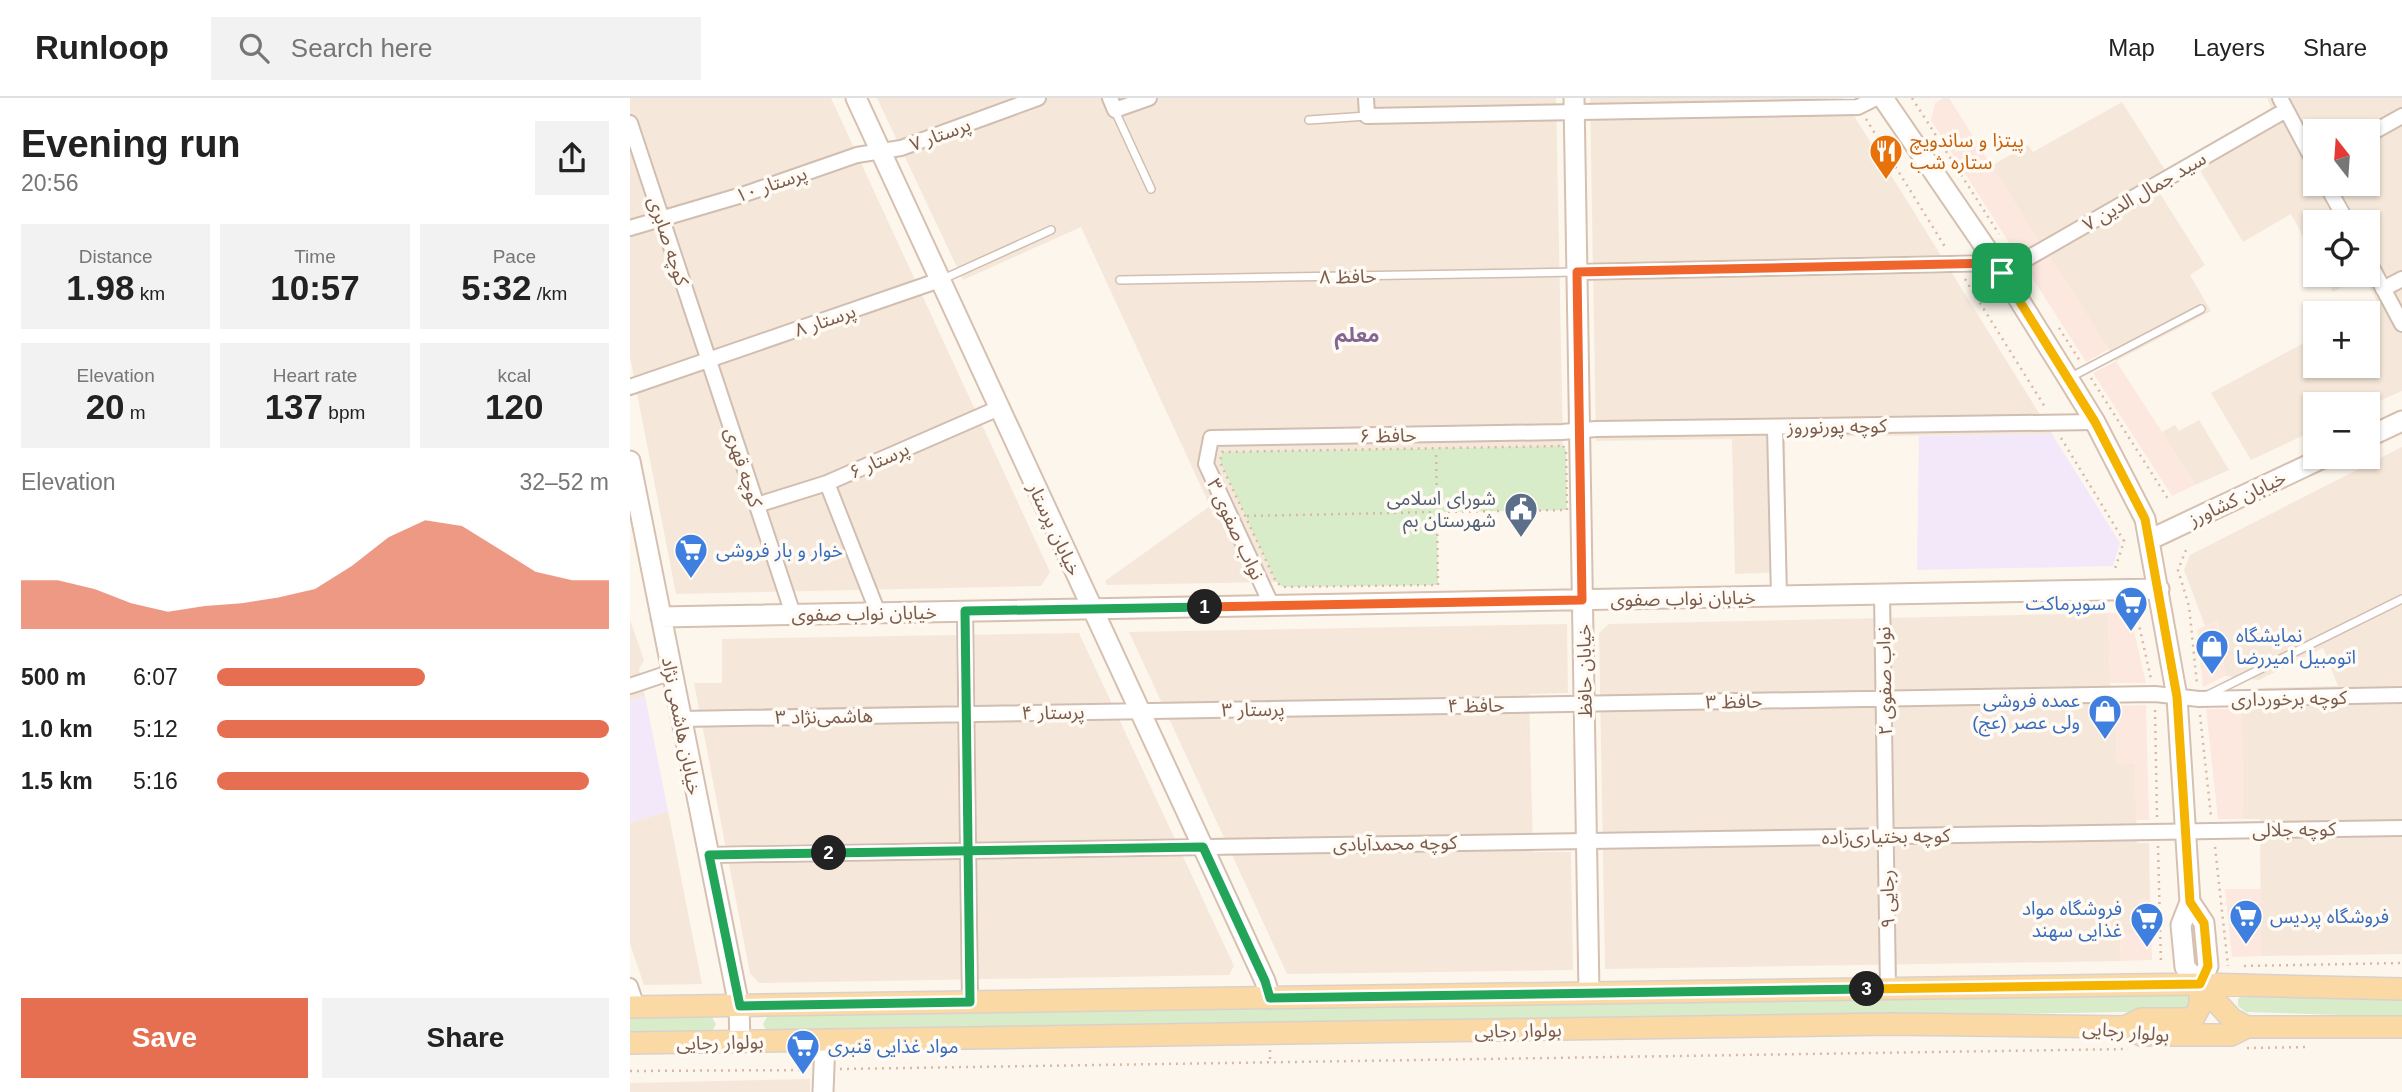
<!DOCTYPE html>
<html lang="en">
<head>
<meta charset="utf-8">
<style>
  body { margin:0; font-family:Arial,"Noto Sans Arabic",sans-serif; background:#f2f2f2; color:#222; height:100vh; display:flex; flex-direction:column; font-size:26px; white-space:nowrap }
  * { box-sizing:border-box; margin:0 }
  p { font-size:23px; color:#767676 }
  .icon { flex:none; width:38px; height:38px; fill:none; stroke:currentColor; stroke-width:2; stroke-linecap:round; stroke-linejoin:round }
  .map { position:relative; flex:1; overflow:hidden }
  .sheet { display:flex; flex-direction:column; background:#fff; width:630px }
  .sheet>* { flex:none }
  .needle { width:46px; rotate:343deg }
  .controls { position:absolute; left:1673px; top:21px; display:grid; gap:14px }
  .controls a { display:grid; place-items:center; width:77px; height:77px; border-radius:0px; background:#fff; box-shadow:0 2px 5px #0004; font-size:35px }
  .pin { position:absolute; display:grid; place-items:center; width:60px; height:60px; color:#fff; margin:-30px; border-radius:14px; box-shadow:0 4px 10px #0006 }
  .km { position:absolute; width:35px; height:35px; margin:-18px; border-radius:50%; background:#222; color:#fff; font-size:19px; line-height:35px; text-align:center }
  .round { display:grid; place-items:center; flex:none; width:74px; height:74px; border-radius:0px; background:#f2f2f2 }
  .summary { display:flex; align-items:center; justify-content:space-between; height:119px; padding:0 21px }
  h1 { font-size:38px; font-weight:700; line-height:52px }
  .figures { display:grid; grid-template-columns:repeat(3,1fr); gap:10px; height:119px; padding:7px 21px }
  .figures div { display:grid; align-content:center; border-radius:0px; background:#f2f2f2; text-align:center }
  .figures b { font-size:35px; font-weight:700 }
  .figures small { font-size:19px; font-weight:400 }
  .figures p { font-size:19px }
  .chart { height:196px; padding:14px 21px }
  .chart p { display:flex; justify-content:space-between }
  .chart svg { width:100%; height:126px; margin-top:7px; fill:#e76f51; opacity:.7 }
  .primary-button { display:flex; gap:14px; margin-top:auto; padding:14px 21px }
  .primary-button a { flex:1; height:80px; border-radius:0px; background:#e76f51; color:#fff; font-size:28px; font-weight:700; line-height:80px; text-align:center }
  .primary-button a+a { background:#f2f2f2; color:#222 }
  ul { padding:0 21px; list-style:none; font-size:23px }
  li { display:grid; grid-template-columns:112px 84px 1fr; align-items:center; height:52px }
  li i { height:18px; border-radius:9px; background:#e76f51 }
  header { display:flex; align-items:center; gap:42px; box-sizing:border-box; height:98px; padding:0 35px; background:#fff; border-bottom:2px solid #e0e0e0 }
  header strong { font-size:33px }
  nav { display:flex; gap:38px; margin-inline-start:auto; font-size:24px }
  .search { width:490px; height:63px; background:#f2f2f2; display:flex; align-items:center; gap:18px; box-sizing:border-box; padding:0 24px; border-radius:0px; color:#767676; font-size:26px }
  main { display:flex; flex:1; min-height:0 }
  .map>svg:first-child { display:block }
  .residential { fill:#f5e8da; fill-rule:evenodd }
  .commercial { fill:#fde8e0 }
  .education { fill:#f3e8fa }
  .green { fill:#d8ecc9 }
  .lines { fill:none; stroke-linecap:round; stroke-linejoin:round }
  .lane-casing { stroke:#d1beb0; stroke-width:10 }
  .street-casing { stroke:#d1beb0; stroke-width:18 }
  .secondary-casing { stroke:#d6c0b0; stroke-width:23 }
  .primary-casing { stroke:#dad1cd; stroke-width:24 }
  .path { stroke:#d9b8a5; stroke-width:2.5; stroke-dasharray:2 5; stroke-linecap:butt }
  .lane { stroke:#fff; stroke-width:7 }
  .street { stroke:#fff; stroke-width:14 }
  .secondary { stroke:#fff; stroke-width:19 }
  .primary { stroke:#fbd9a5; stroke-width:21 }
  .split-1-casing { stroke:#fff; stroke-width:14 }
  .split-2-casing { stroke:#fff; stroke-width:14 }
  .split-3-casing { stroke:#fff; stroke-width:14 }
  .split-4-casing { stroke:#fff; stroke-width:14 }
  .split-1 { stroke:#f0652b; stroke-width:9 }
  .split-2 { stroke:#22a559; stroke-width:9 }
  .split-3 { stroke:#22a559; stroke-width:9 }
  .split-4 { stroke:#f5b400; stroke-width:9 }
  .labels { text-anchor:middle; stroke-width:7; stroke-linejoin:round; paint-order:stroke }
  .street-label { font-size:19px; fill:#7a5c4d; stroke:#fffaf3 }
  .food-label { font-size:19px; fill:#c56008; stroke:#fffaf3; text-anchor:start }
  .service-label { font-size:19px; fill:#4e5e75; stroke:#fffaf3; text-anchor:end }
  .shop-label { font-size:19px; fill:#366cbe; stroke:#fffaf3; text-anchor:start }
  .neighbourhood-label { font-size:21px; font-weight:bold; fill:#846695; stroke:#fffaf3 }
</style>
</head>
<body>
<header>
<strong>Runloop</strong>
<div class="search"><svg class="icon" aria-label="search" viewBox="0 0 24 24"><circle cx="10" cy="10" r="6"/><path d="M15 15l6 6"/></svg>Search here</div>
<nav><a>Map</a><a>Layers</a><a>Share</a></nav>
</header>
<main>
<section class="sheet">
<div class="summary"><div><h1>Evening run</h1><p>20:56</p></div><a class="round"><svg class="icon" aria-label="share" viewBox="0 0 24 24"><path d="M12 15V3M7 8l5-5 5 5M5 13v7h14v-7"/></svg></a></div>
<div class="figures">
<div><p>Distance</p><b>1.98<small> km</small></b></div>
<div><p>Time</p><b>10:57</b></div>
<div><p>Pace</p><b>5:32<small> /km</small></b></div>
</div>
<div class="figures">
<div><p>Elevation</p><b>20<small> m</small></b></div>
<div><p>Heart rate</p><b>137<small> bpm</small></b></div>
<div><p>kcal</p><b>120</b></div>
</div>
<div class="chart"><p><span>Elevation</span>32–52 m</p>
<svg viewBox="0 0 160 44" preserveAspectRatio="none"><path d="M0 44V27L10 27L20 30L30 35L40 38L50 36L60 35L70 33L80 30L90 22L100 12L110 6L120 8L130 16L140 24L150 27L160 27V44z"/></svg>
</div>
<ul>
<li><b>500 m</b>6:07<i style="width:53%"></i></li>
<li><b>1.0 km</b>5:12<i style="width:100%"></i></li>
<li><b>1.5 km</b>5:16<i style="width:95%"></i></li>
</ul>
<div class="primary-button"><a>Save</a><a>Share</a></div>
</section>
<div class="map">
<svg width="1772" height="994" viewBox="0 0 1772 994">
  <rect width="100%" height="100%" fill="#fdf6ec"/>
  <!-- residential -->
  <path class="residential" d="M0,0H201L420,474L411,488L46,496L0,259Z
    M247,0H926L933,348L592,354L590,365L646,484L477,487L475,483L580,408L451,129L333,182Z
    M960,0H1213L1422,336L1155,339L1157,474L1105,476L1102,341L966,343Z
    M1637,0H1772V293L1738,308V306H1685V332L1621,362L1581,295L1685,239V268H1738V215H1731L1748,205L1733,178L1703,194L1694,177H1738V124H1685V161L1661,116L1613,144L1569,71L1529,94L1575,167L1560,177L1581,213L1486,263L1361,68L1398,47L1403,54L1492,4L1535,72L1642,11ZM1685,33H1738V86H1685Z
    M1569,322L1599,372L1565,387L1532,334L1545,327L1549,333Z
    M1772,349V856L1631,858L1630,721H1613L1612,611L1630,590L1708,588L1693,550L1629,582L1595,578L1588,522L1575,528L1554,472L1560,457Z
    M1478,515L1480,585L1486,608L1487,665H1505L1507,745H1519L1520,801L1508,802L1509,836H1490L1491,863L975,871L969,535L979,526Z
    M0,522L14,562L9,571L15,598L0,603Z
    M937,526L938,595L899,596L903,754H941L943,872L657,876L499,534Z
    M449,535L604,868L599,877L129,885L120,875L64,585H92V541Z
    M38,713L72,886L14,887L0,846V725Z
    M180,981V994H0V985Z"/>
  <!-- commercial -->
  <path class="commercial" d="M1314,0H1319L1410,144L1387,157L1301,22L1305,5Z
    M1419,157L1479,251L1456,264L1396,170Z
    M1486,263L1532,334L1565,387L1542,398L1463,275Z
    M1478,515H1500L1516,585H1480Z
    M1588,521L1595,578L1573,589L1567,532Z
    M1516,607L1519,722H1506L1505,666L1487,665L1486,608Z
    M1576,611H1612L1613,721H1588Z
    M1595,791H1631V858L1602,859Z
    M1508,801H1520L1522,862L1491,863L1490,836L1508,835Z"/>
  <!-- education -->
  <path class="education" d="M1422,336L1490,445L1483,468L1287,472L1289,338Z
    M15,598L38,713L0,725V603Z"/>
  <!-- green -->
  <path class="green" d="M933,348L936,352L937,412L807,414L808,487L653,489L646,484L590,364L592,354Z
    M1559,895L1564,900L1556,913L142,935L136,932L133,926L138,917Z
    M1613,896L1772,900V919L1616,914L1608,908V901Z
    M0,918H81L86,926L81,935L0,936Z"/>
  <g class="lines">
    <defs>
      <path id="lane" d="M485,13L521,91
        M679,22L737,18
        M311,182L421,132
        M490,182L946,174
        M1439,280L1571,211
        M1576,598L1772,501"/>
      <path id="street" d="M480,0L485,12L519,0
        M736,0L737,18L1228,9L1246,0
        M1650,0L1685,66
        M0,25L163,516
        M1738,37L1772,18
        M1696,86L1717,124
        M0,130L112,97L227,57L271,50L408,0
        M1738,162L1772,226
        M947,174L1366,165
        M1372,175L1656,12
        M1753,191L1772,181
        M0,289L310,182
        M1145,329L1149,498
        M197,385L248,515
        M127,407L197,385L369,310
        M1252,496L1258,890
        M642,508L576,366L581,340L932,334L966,331L1465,324
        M335,513L340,904
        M0,588L42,574
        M51,621L1525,596L1569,601L1772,597
        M79,757L1772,730
        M0,888L7,909"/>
      <path id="secondary" d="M226,0L635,883L640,900
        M944,0L959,895
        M1253,0L1366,165L1438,280L1465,324L1515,421L1547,599L1560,804L1551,827L1555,869L1570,886L1578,868L1574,825L1560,804
        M1738,339L1772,323
        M0,363L109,908L110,944
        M1519,442L1695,359
        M31,519L1529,491
        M193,994L195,943"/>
      <path id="primary" d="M1570,886L1602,921L1617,929
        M0,909L1570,886L1772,891
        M1495,929L1511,921H1563L1570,908V886
        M0,945L1259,926L1495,929L1511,937H1601L1617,929H1772"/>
    </defs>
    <!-- lane casing -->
    <use href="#lane" class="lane-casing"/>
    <!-- street casing -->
    <use href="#street" class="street-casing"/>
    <!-- secondary casing -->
    <use href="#secondary" class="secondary-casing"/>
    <!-- primary casing -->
    <use href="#primary" class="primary-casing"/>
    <!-- path -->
    <path class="path" d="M1282,0L1369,136
      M1236,21L1317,152
      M1335,181L1415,309
      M1429,230L1450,263
      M1461,280L1540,404
      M1431,340L1494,443L1485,471
      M933,348L936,352L937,412L807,414L808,487L653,489L646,484L590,364L592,354Z
      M617,418L807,414L806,352
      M1556,452L1548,472L1559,508L1567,586
      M1505,509L1521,581
      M1525,612L1527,720
      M1570,617L1581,718
      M1528,748L1531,867
      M1585,749L1598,868
      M1614,868L1772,865
      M1617,950L1680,949
      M640,952V965
      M210,971L1498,951
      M0,973L179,972"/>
    <!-- lane -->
    <use href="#lane" class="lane"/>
    <!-- street -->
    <use href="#street" class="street"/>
    <!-- secondary -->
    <use href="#secondary" class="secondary"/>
    <!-- primary -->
    <use href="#primary" class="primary"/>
  </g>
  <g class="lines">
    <defs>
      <path id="split-1" d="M575,509L952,502L947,174L1366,165L1372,175"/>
      <path id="split-2" d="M199,755L79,757L110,908L340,904L335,513L575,509"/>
      <path id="split-3" d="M199,755L573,749L635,883L640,900L1237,891"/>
      <path id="split-4" d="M1237,891L1570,886L1578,868L1574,825L1560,804L1547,599L1515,421L1465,324L1372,175"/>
    </defs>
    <!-- split-1 casing -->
    <use href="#split-1" class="split-1-casing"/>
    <!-- split-2 casing -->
    <use href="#split-2" class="split-2-casing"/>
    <!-- split-3 casing -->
    <use href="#split-3" class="split-3-casing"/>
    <!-- split-4 casing -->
    <use href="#split-4" class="split-4-casing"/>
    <!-- split-1 -->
    <use href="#split-1" class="split-1"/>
    <!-- split-2 -->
    <use href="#split-2" class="split-2"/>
    <!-- split-3 -->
    <use href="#split-3" class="split-3"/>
    <!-- split-4 -->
    <use href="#split-4" class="split-4"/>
  </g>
  <!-- icons -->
  <defs>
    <symbol id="restaurant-pin" viewBox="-11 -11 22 30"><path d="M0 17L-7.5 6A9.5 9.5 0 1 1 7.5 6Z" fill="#e8710a" stroke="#fffaf3"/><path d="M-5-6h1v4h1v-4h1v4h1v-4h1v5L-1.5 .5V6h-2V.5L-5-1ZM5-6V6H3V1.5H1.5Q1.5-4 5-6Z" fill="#fff"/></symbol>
    <symbol id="civic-pin" viewBox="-11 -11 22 30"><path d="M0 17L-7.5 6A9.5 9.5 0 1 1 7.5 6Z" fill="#5c6f8a" stroke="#fffaf3"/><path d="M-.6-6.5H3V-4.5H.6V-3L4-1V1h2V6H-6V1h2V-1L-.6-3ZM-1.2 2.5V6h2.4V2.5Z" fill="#fff"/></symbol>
    <symbol id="supermarket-pin" viewBox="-11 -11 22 30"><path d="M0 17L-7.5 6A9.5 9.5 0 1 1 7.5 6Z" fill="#3f7fe0" stroke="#fffaf3"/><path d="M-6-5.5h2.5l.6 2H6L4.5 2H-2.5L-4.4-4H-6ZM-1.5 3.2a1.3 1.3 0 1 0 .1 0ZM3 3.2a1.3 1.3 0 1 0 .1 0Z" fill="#fff"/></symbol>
    <symbol id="shop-pin" viewBox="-11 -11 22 30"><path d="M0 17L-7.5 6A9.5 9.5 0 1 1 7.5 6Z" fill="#3f7fe0" stroke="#fffaf3"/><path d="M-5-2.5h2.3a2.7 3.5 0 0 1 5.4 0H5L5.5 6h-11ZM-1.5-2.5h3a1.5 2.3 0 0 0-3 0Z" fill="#fff"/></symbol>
  </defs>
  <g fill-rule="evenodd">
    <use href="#restaurant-pin" x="1237" y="34" width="38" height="52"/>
    <use href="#civic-pin" x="872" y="392" width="38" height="52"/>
    <use href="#supermarket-pin" x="42" y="433" width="38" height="52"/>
    <use href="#supermarket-pin" x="1482" y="486" width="38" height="52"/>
    <use href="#shop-pin" x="1563" y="529" width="38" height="52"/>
    <use href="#shop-pin" x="1456" y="594" width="38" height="52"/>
    <use href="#supermarket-pin" x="1597" y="799" width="38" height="52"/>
    <use href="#supermarket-pin" x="1498" y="802" width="38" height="52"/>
    <use href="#supermarket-pin" x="154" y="929" width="38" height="52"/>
  </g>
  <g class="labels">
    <!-- street labels -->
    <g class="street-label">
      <text transform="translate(310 36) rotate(-20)" y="7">پرستار ۷</text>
      <text transform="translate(141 86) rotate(-19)" y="7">پرستار ۱۰</text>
      <text transform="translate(1514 93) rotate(-30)" y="7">سید جمال الدین ۷</text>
      <text transform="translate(39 143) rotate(72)" y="7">کوچه صابری</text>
      <text transform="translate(718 178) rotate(-1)" y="7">حافظ ۸</text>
      <text transform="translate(195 222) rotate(-19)" y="7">پرستار ۸</text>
      <text transform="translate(1207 328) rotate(-1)" y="7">کوچه پورنوروز</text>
      <text transform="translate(758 337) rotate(-1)" y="7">حافظ ۶</text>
      <text transform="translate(249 362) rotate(-24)" y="7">پرستار ۶</text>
      <text transform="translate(114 369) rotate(72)" y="7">کوچه قهری</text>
      <text transform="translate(1607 400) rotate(-25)" y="7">خیابان کشاورز</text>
      <text transform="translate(425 431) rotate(65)" y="7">خیابان پرستار</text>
      <text transform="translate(606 431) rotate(65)" y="7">نواب صفوی ۳</text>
      <text transform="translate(1053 500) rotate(-1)" y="7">خیابان نواب صفوی</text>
      <text transform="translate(234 515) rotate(-1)" y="7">خیابان نواب صفوی</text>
      <text transform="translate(954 573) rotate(-91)" y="7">خیابان حافظ</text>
      <text transform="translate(1254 583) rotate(-91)" y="7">نواب صفوی ۲</text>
      <text transform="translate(1659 600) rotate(-1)" y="7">کوچه برخورداری</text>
      <text transform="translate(1104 603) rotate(-1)" y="7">حافظ ۳</text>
      <text transform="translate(846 607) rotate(-1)" y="7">حافظ ۴</text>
      <text transform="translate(623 611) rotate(-1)" y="7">پرستار ۳</text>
      <text transform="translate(423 614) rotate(-1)" y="7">پرستار ۴</text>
      <text transform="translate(194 618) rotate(-1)" y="7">هاشمی‌نژاد ۳</text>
      <text transform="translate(52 628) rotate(79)" y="7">خیابان هاشمی نژاد</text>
      <text transform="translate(1664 731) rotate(-1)" y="7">کوچه جلالی</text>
      <text transform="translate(1256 738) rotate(-1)" y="7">کوچه بختیاری‌زاده</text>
      <text transform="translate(765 745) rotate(-1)" y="7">کوچه محمدآبادی</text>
      <text transform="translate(1257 801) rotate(-91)" y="7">رجایی ۹</text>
      <text transform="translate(888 932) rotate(-1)" y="7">بولوار رجایی</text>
      <text transform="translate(1496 933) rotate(5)" y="7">بولوار رجایی</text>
      <text transform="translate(90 944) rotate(-1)" y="7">بولوار رجایی</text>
    </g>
    <!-- food labels -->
    <g class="food-label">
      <text x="1280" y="49">پیتزا و ساندویچ<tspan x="1280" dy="22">ستاره شب</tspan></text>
    </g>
    <!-- service labels -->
    <g class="service-label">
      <text x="866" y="407">شورای اسلامی<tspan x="866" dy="22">شهرستان بم</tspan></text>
    </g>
    <!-- shop labels -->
    <g class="shop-label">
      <text x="86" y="459">خوار و بار فروشی</text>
      <text x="1476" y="512" text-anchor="end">سوپرماکت</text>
      <text x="1606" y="544">نمایشگاه<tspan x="1606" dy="22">اتومبیل امیررضا</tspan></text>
      <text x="1450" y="609" text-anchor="end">عمده فروشی<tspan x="1450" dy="22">ولی عصر (عج)</tspan></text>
      <text x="1492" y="817" text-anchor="end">فروشگاه مواد<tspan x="1492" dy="22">غذایی سهند</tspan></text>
      <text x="1640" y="825">فروشگاه پردیس</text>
      <text x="198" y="955">مواد غذایی قنبری</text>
    </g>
    <!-- neighbourhood labels -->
    <g class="neighbourhood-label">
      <text x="727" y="244">معلم</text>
    </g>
  </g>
</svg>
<div class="controls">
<a><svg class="needle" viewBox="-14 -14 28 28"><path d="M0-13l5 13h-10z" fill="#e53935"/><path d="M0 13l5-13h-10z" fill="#767676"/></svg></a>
<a><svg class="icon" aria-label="locate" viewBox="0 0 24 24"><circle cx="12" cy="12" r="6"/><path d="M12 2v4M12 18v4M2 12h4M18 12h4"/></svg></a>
<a>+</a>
<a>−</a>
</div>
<div class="pin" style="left:1372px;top:175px;background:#1e9e55"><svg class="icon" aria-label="arrive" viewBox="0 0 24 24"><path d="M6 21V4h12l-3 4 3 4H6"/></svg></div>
<b class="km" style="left:575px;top:509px">1</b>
<b class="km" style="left:199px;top:755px">2</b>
<b class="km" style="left:1237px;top:891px">3</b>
</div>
</main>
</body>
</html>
